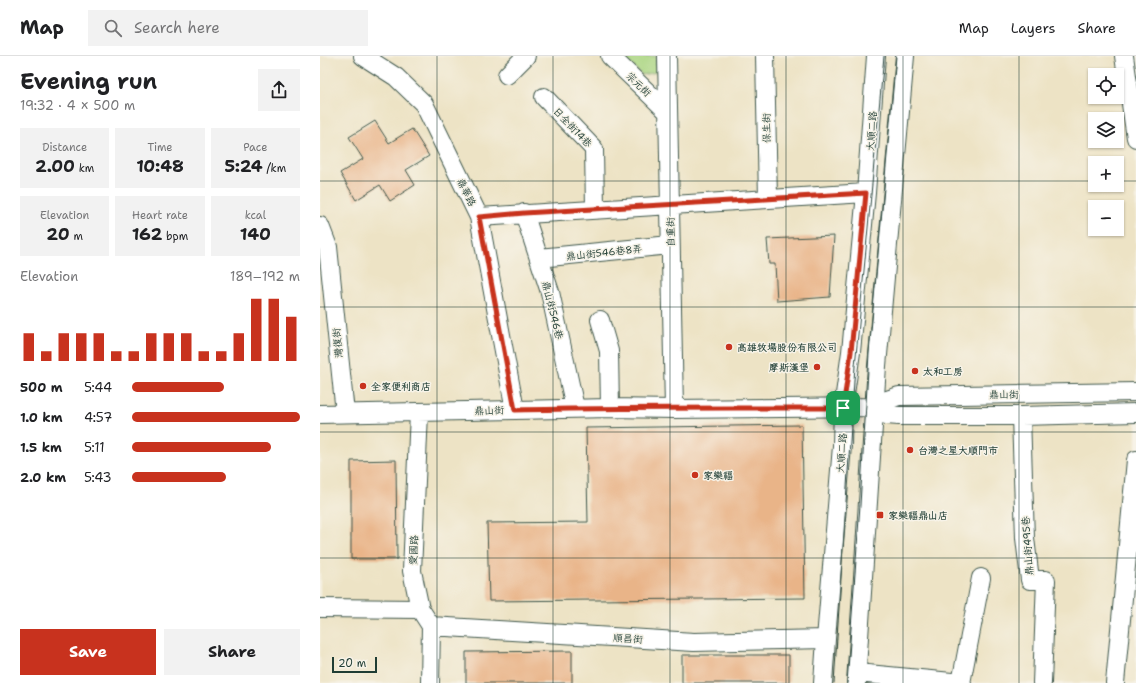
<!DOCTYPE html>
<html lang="en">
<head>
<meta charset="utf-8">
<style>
  body { margin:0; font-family:"Shantell Sans","LXGW WenKai TC",sans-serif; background:#f2f2f2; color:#202124; height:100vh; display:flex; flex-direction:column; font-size:15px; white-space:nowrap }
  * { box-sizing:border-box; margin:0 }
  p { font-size:13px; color:#757577 }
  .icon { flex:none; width:22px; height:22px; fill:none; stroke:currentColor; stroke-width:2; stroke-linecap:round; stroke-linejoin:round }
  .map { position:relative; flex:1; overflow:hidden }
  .panel { display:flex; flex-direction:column; background:#fff; width:320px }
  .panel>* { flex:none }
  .controls { position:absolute; left:768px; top:12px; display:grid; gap:8px }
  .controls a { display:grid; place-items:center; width:36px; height:36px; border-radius:0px; background:#fff; box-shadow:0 1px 3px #0004; font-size:20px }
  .scale { position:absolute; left:12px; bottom:10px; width:45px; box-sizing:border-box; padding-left:4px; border:2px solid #1f3d34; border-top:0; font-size:11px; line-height:14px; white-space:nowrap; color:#1f3d34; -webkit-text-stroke:3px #f7f3e8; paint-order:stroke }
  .pin { position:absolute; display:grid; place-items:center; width:34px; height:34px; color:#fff; margin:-17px; border-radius:8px; box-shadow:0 2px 6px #0006 }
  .round { display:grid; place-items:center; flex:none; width:42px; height:42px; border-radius:0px; background:#f2f2f2 }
  .head { display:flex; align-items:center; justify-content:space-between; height:68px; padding:0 20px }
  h1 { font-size:22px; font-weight:700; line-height:30px }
  .stats { display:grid; grid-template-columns:repeat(3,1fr); gap:6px; height:68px; padding:4px 20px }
  .stats div { display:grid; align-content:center; border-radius:0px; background:#f2f2f2; text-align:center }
  .stats b { font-size:17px; font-weight:700 }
  .stats small { font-size:11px; font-weight:400 }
  .stats p { font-size:11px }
  .chart { height:112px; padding:8px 20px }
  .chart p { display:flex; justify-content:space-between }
  .chart svg { width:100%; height:72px; margin-top:4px; stroke:#c8321e; stroke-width:6 }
  .button { display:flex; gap:8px; margin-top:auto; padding:8px 20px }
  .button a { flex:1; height:46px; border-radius:0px; background:#c8321e; color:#fff; font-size:16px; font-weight:700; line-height:46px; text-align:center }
  .button a+a { background:#f2f2f2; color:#202124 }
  ul { padding:0 20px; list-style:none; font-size:13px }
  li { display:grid; grid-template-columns:64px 48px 1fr; align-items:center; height:30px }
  li i { height:10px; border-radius:5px; background:#c8321e }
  header { display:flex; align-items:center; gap:24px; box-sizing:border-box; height:56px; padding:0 20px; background:#fff; border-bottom:1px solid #e0e0e0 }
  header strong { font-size:19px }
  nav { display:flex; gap:22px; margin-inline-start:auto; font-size:14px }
  .search { width:280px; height:36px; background:#f2f2f2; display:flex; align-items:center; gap:10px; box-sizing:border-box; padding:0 14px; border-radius:0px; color:#757577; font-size:15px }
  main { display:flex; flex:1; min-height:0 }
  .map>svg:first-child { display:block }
  .green { fill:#aad682; stroke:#648a5b }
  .building { fill:#e9b488 }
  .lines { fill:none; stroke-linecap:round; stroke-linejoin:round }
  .minor-casing { stroke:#3e564a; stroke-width:20 }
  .minor { stroke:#fff; stroke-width:18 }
  .tram { stroke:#1f3d34; stroke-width:1 }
  .route-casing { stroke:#fff; stroke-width:8 }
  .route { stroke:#c8321e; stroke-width:5 }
  .grid { fill:none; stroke:#1f3d34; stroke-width:1; stroke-opacity:0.55 }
  .poi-dot { fill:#c8321e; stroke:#f7f3e8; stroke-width:1.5 }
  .labels { text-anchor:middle; stroke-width:3; stroke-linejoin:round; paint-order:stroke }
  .street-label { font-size:10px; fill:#1f3d34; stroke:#f7f3e8 }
  .poi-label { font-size:10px; font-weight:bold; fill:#1f3d34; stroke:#f7f3e8; text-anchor:start }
</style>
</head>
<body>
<header>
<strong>Map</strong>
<div class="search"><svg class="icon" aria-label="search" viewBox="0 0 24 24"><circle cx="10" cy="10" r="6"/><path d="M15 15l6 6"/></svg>Search here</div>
<nav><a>Map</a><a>Layers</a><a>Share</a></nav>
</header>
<main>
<section class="panel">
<div class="head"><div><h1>Evening run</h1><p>19:32 · 4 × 500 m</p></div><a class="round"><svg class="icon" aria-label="share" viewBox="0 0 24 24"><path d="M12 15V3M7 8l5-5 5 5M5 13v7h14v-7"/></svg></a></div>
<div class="stats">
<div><p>Distance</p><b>2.00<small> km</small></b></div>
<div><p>Time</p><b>10:48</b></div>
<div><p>Pace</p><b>5:24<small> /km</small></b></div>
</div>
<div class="stats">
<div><p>Elevation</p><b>20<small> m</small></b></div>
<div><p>Heart rate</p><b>162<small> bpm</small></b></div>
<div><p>kcal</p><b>140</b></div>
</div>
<div class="chart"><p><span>Elevation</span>189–192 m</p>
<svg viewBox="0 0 160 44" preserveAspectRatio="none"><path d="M5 44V27M15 44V38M25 44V27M35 44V27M45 44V27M55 44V38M65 44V38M75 44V27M85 44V27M95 44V27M105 44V38M115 44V38M125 44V27M135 44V6M145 44V6M155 44V17"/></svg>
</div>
<ul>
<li><b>500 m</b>5:44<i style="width:55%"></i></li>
<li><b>1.0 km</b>4:57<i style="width:100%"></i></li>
<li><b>1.5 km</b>5:11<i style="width:83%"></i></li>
<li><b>2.0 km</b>5:43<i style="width:56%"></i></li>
</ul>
<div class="button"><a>Save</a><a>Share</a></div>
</section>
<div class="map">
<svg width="816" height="627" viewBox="0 0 816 627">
  <rect width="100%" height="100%" fill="#f7f3e8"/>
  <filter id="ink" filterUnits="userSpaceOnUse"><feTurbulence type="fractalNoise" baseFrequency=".025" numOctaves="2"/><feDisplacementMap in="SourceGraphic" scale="8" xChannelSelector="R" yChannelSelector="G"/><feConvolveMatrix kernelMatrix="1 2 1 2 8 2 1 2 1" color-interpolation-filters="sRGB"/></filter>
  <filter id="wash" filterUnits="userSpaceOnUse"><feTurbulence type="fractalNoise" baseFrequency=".012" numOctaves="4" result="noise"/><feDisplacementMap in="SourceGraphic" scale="16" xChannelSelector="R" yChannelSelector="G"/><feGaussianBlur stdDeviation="0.9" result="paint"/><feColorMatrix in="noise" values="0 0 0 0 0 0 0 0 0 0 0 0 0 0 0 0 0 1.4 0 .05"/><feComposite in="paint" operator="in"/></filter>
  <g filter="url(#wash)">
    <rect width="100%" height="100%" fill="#ede3c5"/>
    <!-- green -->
    <path class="green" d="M302,0H336V16L322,19Z"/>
    <g id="blocks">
      <!-- building -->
      <path class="building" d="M55,65L69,87L92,73L109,100L86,114L95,129L70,145L60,129L36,144L20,117L43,103L29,81Z
        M514,180L510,241L457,245L455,208H449L447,183Z
        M482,369L485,542L169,545L167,467L268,466L266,372Z
        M76,404L77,503H31V405Z
        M252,595V627H146V596Z
        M362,599H469V627H362Z"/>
    </g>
  </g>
  <g filter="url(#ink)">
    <use href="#blocks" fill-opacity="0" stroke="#3e564a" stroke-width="1"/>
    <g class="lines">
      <defs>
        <path id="minor" d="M43,0L76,21L104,48L159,161L195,354
          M290,0L348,56
          M347,0L354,353
          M445,0L448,143
          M804,0L816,82
          M187,19L206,0
          M224,41L274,93L275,153
          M204,157L230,236L255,352
          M159,161L546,137
          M0,170L8,191L25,357
          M219,202L350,189
          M280,264L289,295L290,352
          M554,351L566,359L579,360H701L816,357
          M99,357L92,515L100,553L111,570L110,627
          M0,358L290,352L354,353L554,351L567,344L579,340L816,336
          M701,360L705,482L710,524H726L722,627
          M0,552L100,553
          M111,570L374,586L506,583
          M537,617L642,627
          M503,627L506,583L522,390L523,352L531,296L546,137L556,0
          M536,627L557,310L585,0
          M641,627L661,522
          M795,627L816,404"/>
      </defs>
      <!-- minor casing -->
      <use href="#minor" class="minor-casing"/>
      <!-- minor -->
      <use href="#minor" class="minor"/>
      <!-- tram -->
      <path class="tram" d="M514,627L535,310L564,0
        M527,627L540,449L549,297L576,0"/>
    </g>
  </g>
  <g class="lines" filter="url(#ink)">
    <defs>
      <path id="route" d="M546,137L531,296L523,352C414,352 304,351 195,354L159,161L204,157Z"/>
    </defs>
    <!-- route casing -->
    <use href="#route" class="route-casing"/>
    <!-- route -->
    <use href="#route" class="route"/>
  </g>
  <!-- grid -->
  <path class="grid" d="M117,0V627M233,0V627M350,0V627M466,0V627M583,0V627M699,0V627M0,125H775M797,125H816M0,251H816M0,376H816M0,502H816"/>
  <!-- markers -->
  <g class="poi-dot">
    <circle cx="409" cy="291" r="4"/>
    <circle cx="497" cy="311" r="4"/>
    <circle cx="595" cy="315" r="4"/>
    <circle cx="43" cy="330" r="4"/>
    <circle cx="590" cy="394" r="4"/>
    <circle cx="375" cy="419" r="4"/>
    <rect x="556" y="455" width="8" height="8" rx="2"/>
  </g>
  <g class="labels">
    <!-- street labels -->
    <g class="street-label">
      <text transform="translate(319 28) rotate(44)" y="4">宗元街</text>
      <text transform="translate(253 71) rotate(46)" y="4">日全街14巷</text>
      <text transform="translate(446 72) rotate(-91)" y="4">保生街</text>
      <text transform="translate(551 75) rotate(-86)" y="4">大順二路</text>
      <text transform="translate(147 136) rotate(64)" y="4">鼎華路</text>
      <text transform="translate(350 176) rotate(-91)" y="4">自重街</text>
      <text transform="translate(284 196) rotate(-6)" y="4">鼎山街546巷8弄</text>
      <text transform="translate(233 254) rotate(76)" y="4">鼎山街546巷</text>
      <text transform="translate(17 287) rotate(-96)" y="4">灣復街</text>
      <text transform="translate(684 338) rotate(-1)" y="4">鼎山街</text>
      <text transform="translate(169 354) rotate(-2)" y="4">鼎山街</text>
      <text transform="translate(521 397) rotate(-86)" y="4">大順二路</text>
      <text transform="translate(707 490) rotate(-94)" y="4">鼎山街495巷</text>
      <text transform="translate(93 494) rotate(-87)" y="4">愛國路</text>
      <text transform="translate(308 582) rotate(4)" y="4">順昌街</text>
    </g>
    <!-- poi labels -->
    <g class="poi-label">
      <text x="417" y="295">高雄牧場股份有限公司</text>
      <text x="489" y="315" text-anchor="end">摩斯漢堡</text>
      <text x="603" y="319">太和工房</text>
      <text x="51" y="334">全家便利商店</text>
      <text x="598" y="398">台灣之星大順門市</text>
      <text x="383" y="423">家樂福</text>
      <text x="568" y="463">家樂福鼎山店</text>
    </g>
  </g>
</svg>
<div class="controls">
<a><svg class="icon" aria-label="locate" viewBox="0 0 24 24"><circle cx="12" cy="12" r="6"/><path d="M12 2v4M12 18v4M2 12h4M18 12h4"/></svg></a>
<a><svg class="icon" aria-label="layers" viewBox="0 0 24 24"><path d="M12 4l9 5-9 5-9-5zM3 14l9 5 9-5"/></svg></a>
<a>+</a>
<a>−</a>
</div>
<div class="scale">20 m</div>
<div class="pin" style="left:523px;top:352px;background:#1e9e55"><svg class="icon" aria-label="arrive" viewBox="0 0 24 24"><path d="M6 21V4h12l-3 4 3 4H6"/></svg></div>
</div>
</main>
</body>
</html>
